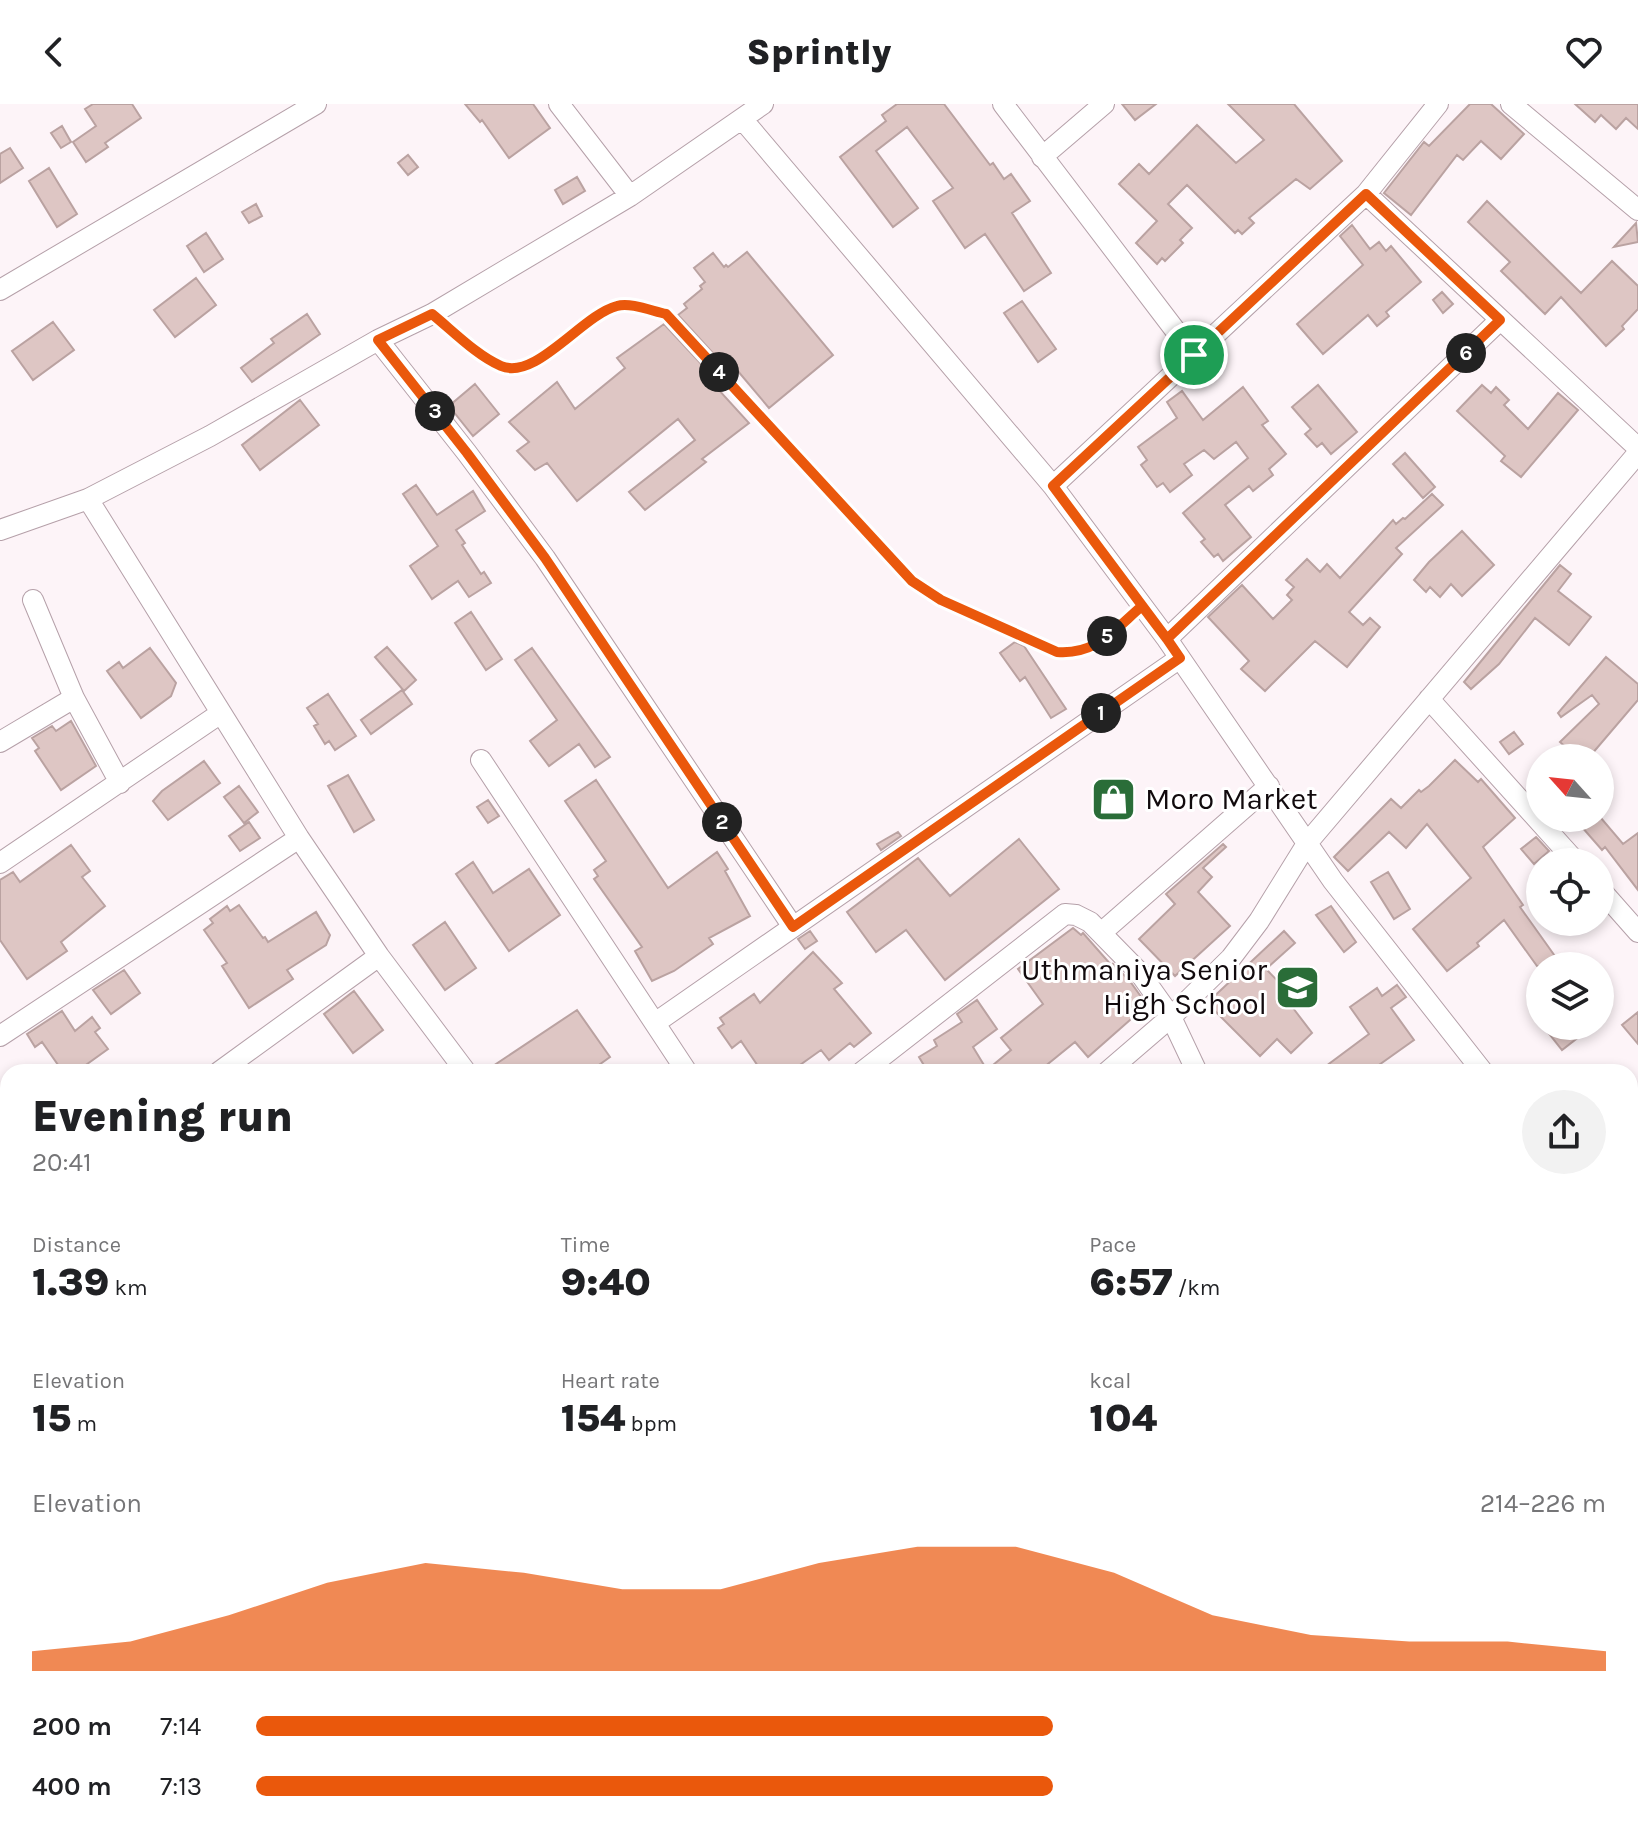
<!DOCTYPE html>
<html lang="en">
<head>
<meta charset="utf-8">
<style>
  body { margin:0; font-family:Karla,sans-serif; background:#f2f2f2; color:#202124; height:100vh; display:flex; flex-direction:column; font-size:30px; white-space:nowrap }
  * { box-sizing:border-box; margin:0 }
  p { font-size:26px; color:#757577 }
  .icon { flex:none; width:44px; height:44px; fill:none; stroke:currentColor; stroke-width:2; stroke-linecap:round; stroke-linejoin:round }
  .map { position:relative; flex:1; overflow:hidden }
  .side { position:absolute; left:0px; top:960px; width:1638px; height:770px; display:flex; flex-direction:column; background:#fff; border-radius:24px 24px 0 0; box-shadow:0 4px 12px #0003 }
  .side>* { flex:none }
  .needle { width:52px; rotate:297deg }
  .buttons { position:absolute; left:1526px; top:640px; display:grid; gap:16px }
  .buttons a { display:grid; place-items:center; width:88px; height:88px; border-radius:50%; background:#fff; box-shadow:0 4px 12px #0003; font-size:40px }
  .pin { position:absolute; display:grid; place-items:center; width:68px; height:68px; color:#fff; margin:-34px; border:4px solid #fff; border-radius:50%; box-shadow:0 2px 8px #0007 }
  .km { position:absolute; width:40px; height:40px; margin:-20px; border-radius:50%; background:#222; color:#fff; font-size:22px; line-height:40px; text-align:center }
  .round { display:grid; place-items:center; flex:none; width:84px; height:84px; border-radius:42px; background:#f2f2f2 }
  .summary { display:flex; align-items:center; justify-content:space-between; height:136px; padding:0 32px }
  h1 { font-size:44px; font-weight:800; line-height:60px }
  .stats { display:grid; grid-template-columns:repeat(3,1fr); gap:12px; height:136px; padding:8px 32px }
  .stats div { display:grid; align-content:center }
  .stats b { font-size:40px; font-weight:800 }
  .stats small { font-size:22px; font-weight:400 }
  .stats p { font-size:22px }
  .chart { height:224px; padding:16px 32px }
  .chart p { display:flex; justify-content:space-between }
  .chart svg { width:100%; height:144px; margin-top:8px; fill:#ea580c; opacity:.7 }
  ul { padding:0 32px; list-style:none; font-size:26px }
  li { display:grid; grid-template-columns:128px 96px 1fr; align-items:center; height:60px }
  li i { height:20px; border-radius:10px; background:#ea580c }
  header { display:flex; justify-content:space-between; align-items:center; height:104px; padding:0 32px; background:#fff; font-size:36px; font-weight:800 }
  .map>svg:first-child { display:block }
  .building { fill:#dec6c4; stroke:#baa2a1; stroke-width:2 }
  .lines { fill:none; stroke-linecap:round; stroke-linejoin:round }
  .lane-casing { stroke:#b5a0a9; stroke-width:12 }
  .street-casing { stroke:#b5a0a9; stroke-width:22 }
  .secondary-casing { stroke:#b5a0a9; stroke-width:30 }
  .primary-casing { stroke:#d4d3d3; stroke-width:34 }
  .lane { stroke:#fff; stroke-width:10 }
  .street { stroke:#fff; stroke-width:20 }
  .secondary { stroke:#f0dcf7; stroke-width:28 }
  .primary { stroke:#e2b9ef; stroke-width:32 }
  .route-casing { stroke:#fff; stroke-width:16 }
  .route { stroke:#ea580c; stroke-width:10 }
  .labels { text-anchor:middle; stroke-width:6; stroke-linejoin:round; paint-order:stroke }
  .poi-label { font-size:30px; fill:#110a0d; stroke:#fff; text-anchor:start }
</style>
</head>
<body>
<header><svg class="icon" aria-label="back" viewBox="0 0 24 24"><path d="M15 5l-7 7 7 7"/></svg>Sprintly<svg class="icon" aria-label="heart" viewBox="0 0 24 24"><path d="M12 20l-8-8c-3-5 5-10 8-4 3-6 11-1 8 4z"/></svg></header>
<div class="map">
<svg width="1638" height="1729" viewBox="0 0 1638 1729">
  <rect width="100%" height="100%" fill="#fdf4f8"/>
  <!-- building -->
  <path class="building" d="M93,0H132L141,14L105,39L108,43L86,58L73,38L96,22L85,5Z
    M465,0H533L550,24L509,54L482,16L480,18Z
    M897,0H944L990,61L993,59L1004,75L1011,70L1030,97L1012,109L1051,169L1024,187L985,130L965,144L933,97L953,84L907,23L876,47L918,104L893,123L840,53L886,17L882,11Z
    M1122,0H1156L1135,16Z
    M1228,0H1294L1342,57L1310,85L1296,75L1249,114L1254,119L1242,130L1238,126L1235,129L1187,81L1168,100L1192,124L1180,136L1183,139L1165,157L1162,154L1157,160L1136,139L1157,117L1119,80L1139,60L1149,70L1197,21L1236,59L1264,36Z
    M1470,0H1491L1524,30L1501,55L1481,37L1463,56L1457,51L1411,111L1384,89L1424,38L1429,42Z
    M1575,0H1638V25L1626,14L1616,25L1601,11L1595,18Z
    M62,22L71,38L61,44L51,29Z
    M10,44L23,64L0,79V50Z
    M408,51L418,63L408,71L398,59Z
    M49,64L77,110L57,123L29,77Z
    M577,73L585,87L563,100L555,86Z
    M1487,97L1581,189L1612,157L1638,182V205L1622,222L1624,225L1606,242L1561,193L1545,210L1501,167L1510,158L1468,118Z
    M256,100L262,112L249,119L242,108Z
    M1636,119L1638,138L1614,143Z
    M1352,121L1370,145L1379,138L1386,147L1391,142L1421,178L1386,208L1389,212L1377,222L1368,211L1323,250L1297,220L1363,161L1340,132Z
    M206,129L223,155L204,168L187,142Z
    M747,148L833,251L769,304L737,266L732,270L678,211L687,204L684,200L702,185L700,182L705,178L694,164L713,149L724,163L726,161L728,163Z
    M196,174L216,201L175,233L154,206Z
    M1442,188L1453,200L1443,209L1433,196Z
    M1022,197L1056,245L1038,258L1004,209Z
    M307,210L320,230L252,278L241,264L274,239L271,235Z
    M53,218L74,246L33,276L12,247Z
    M664,220L720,280L716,283L749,319L702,355L706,358L645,406L629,388L695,336L678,315L577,397L547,359L535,366L517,347L529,338L509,318L557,278L575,305L625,264L617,254Z
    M475,280L499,310L473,332L449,302Z
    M1318,281L1357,328L1331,350L1322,339L1317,343L1305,330L1311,325L1292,303Z
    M1482,281L1491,289L1496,283L1509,296L1504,301L1528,325L1558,289L1578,306L1521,373L1501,357L1505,352L1457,307Z
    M1243,283L1268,317L1262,321L1286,350L1269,365L1273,371L1253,387L1249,382L1225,401L1251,433L1223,457L1218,450L1214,453L1201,438L1205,435L1183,409L1248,354L1236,338L1214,355L1204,346L1184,360L1192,371L1170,388L1163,379L1157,383L1141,361L1147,356L1138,343L1177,314L1167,298L1182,287L1203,316Z
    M300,296L319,321L260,366L242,341Z
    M1405,349L1435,383L1423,394L1393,360Z
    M416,381L437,411L473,387L485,407L456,426L465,439L462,441L481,470L484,468L491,479L469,493L458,477L432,495L410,462L438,442L403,390Z
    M1432,390L1443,401L1396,444L1402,450L1349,508L1363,521L1370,514L1380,523L1347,563L1315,537L1265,587L1241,565L1249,557L1208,513L1242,481L1273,515L1292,496L1287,491L1294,483L1286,476L1307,455L1320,468L1327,460L1340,474L1393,416L1396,420L1403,414L1405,415Z
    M1462,427L1494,461L1462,492L1451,480L1440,493L1430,483L1426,488L1414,476L1429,458Z
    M1560,461L1571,470L1558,487L1591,513L1569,541L1535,514L1499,560L1471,585L1464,578Z
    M471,508L502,555L486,566L455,519Z
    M1015,538L1024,542L1066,605L1051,614L1025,573L1020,577L1000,549Z
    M387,543L416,576L404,587L375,553Z
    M150,544L176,579L171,592L141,614L107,567L119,558L123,564Z
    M532,544L610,653L595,663L579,640L549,662L530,637L557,616L515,556Z
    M1606,553L1638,580V596L1591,651L1584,645L1577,653L1560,638L1599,600L1592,591L1561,613L1558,609Z
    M402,586L412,600L371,630L361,616Z
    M328,590L356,632L335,646L329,637L325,640L314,622L318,620L307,604Z
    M71,617L96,662L61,686L35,647L39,644L32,634L52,622L56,627Z
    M1514,628L1523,640L1509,650L1500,638Z
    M1455,656L1478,678L1481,675L1515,714L1483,743L1523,801L1520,803L1562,862H1537L1504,816L1477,839L1479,842L1447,867L1413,825L1471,774L1427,720L1406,744L1389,728L1348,767L1334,753L1391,695L1401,704L1419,686L1421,688L1429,682Z
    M204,657L220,679L168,716L153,697L162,687Z
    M348,671L374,716L354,728L328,682Z
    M596,676L668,784L717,748L728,765L725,767L750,812L709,834L713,840L674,867L652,877L635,847L642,843L594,775L598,772L594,766L606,757L565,697Z
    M239,682L258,708L244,719L224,693Z
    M488,696L499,712L488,719L477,703Z
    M1574,714H1601L1623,740L1638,729V786L1605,743L1602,746Z
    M249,718L260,734L240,747L229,732Z
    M898,728L901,732L881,746L877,740Z
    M1536,733L1549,747L1534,760L1521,745Z
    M1019,735L1059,785L945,876L906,826L876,848L847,808L918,754L950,792Z
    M1223,740L1226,743L1203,764L1212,773L1198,788L1230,822L1175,872L1139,835L1175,800L1166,790Z
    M71,741L90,767L82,773L105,802L61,838L67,847L27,875L0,836V776L13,768L20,778Z
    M473,758L493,789L529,765L560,811L509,847L456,770Z
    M1388,768L1410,805L1394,815L1371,778Z
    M239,801L263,834L265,833L268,838L316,808L330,831L326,841L287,866L293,875L249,904L222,862L227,859L204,826L213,819L210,815L227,802L230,807Z
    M1331,802L1356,838L1344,848L1316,811Z
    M445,818L476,864L445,886L413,841Z
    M1073,824L1081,831L1083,829L1112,862L1113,860L1129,876L1147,901L1088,953L1075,938L1038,968H928L919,953L937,942L934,936L962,918L957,910L977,896L997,925L973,943L987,966L1011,946L1001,934L1043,900L1018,865Z
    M810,827L817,837L805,845L798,835Z
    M1284,827L1295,839L1266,865L1299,899L1293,904L1312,929L1291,949L1277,935L1260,952L1207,899Z
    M813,848L842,879L834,885L871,929L854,943L850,939L829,956L821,946L800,961L805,968H762L741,937L732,944L718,924L724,920L720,914L754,890L760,899Z
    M124,866L140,889L111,910L93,886Z
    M1397,881L1406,893L1391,904L1414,936L1369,968H1318L1369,930L1350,903L1377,884L1382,892Z
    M354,887L383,926L353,949L324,910Z
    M577,906L610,953L589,968H484Z
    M62,907L75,927L92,913L100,924L95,928L108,945L76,968H63L42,938L35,943L27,930Z
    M1638,908V940L1622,921Z
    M1543,922H1572L1580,932L1562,946Z"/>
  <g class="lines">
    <defs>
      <path id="lane" d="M432,210C453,227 476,251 501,262C536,277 582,211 617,202C630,198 652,207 666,210L912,477L941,496L1057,548C1096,552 1114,526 1142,502
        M0,1511L8,1515"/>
      <path id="street" d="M559,0L630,92
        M1003,0L1194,251
        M1511,0L1638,106
        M743,16L1053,382L1167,535L1333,777L1483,968
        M1042,53L1104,0
        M1366,90L1638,344
        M0,186L316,0
        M378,236L467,349L545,454L793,823
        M1053,382L1366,90L1438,0
        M88,395L299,734L379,852L466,968
        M0,426L88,395L210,332L378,236L432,210L630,92L763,0
        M33,496L74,594L120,679
        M1167,535L1500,216
        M1429,595L1576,758
        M0,638L74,594
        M481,656L687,968
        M0,759L221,609
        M1600,785L1638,828
        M1101,829L1269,682
        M655,919L1180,554
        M0,932L299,734
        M219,968L379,852
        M862,968L1065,810L1076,811L1090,818L1139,868L1171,913L1197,968
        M1107,968L1171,913L1231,854L1259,817L1308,738L1638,349
        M0,1127L8,1121
        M1630,1164L1638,1176
        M0,1318L8,1312
        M0,1332L8,1348
        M241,1722L246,1729
        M752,1722L757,1729
        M964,1722L969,1729
        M377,1729L386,1722
        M709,1729L719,1722"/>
      <path id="secondary" d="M1630,1680L1638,1675
        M1553,1729L1564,1722"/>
      <path id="primary" d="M0,1692L8,1704
        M20,1722L25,1729"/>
    </defs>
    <!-- lane casing -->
    <use href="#lane" class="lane-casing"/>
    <!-- street casing -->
    <use href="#street" class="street-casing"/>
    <!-- secondary casing -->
    <use href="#secondary" class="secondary-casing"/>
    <!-- primary casing -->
    <use href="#primary" class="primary-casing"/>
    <!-- lane -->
    <use href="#lane" class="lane"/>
    <!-- street -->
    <use href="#street" class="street"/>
    <!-- secondary -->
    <use href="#secondary" class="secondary"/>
    <!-- primary -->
    <use href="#primary" class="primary"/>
  </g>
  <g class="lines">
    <defs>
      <path id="route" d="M1194,251L1053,382L1167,535L1180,554L793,823L545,454L467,349L378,236L432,210C453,227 476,251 501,262C536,277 582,211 617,202C630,198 652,207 666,210L912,477L941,496L1057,548C1096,551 1114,526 1142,502L1167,535L1500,216L1366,90L1194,251"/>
    </defs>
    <!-- route casing -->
    <use href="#route" class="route-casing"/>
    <!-- route -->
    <use href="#route" class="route"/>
  </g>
  <!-- icons -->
  <defs>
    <symbol id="shop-square" viewBox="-11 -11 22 22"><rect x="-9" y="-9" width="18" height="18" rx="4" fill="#2a6d38" stroke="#fff"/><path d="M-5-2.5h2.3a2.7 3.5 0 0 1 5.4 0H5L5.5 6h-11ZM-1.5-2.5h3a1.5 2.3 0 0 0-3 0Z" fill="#fff"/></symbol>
    <symbol id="school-square" viewBox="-11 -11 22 22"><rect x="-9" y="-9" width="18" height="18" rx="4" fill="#2a6d38" stroke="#fff"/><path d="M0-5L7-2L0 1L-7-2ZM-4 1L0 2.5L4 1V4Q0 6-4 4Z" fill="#fff"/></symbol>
  </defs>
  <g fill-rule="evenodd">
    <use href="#shop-square" x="1088" y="670" width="51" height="51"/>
    <use href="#school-square" x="1272" y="858" width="51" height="51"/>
  </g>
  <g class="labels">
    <!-- poi labels -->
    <g class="poi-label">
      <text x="1145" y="705">Moro Market</text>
      <text x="1267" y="876" text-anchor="end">Uthmaniya Senior<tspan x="1267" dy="34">High School</tspan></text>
    </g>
  </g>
</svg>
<div class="buttons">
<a><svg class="needle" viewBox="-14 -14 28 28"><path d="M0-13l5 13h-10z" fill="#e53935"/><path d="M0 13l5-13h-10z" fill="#757577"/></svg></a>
<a><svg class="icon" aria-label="locate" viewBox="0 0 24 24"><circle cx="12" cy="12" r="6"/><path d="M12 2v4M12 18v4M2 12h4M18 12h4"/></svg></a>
<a><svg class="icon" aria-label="layers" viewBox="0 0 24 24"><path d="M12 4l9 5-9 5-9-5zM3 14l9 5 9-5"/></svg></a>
</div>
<div class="pin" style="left:1194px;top:251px;background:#1e9e55"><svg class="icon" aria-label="arrive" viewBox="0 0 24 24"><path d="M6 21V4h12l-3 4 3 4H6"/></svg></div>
<b class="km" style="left:1101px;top:609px">1</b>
<b class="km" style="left:722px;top:718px">2</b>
<b class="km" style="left:435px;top:307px">3</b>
<b class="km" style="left:719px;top:268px">4</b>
<b class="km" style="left:1107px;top:532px">5</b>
<b class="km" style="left:1466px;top:249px">6</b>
<section class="side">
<div class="summary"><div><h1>Evening run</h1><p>20:41</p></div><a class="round"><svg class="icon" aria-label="share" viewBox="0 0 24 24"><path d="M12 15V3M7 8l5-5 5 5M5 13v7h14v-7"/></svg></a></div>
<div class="stats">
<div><p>Distance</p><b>1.39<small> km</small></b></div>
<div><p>Time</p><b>9:40</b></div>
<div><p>Pace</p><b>6:57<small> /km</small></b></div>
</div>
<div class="stats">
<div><p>Elevation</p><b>15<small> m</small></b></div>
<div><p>Heart rate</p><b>154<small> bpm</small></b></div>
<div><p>kcal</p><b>104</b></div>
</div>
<div class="chart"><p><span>Elevation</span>214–226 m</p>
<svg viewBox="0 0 160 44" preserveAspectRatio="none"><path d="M0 44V38L10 35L20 27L30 17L40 11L50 14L60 19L70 19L80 11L90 6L100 6L110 14L120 27L130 33L140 35L150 35L160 38V44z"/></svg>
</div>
<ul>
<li><b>200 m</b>7:14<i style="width:59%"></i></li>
<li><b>400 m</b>7:13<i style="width:59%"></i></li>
</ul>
</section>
</div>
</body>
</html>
